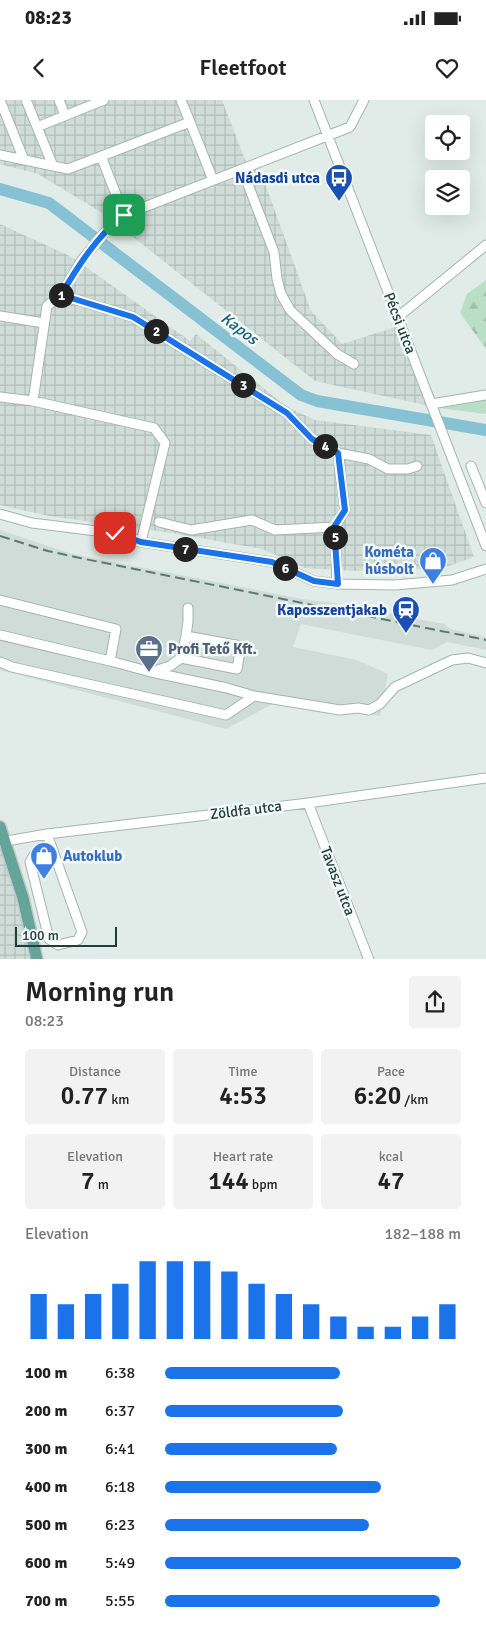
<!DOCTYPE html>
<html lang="en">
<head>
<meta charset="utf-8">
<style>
  body { margin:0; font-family:Signika,sans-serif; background:#f2f2f2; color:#222; height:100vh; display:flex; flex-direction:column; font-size:19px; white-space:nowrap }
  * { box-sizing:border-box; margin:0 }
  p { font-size:16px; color:#767676 }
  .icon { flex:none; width:28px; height:28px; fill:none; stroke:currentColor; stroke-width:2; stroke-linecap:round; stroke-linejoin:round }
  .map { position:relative; height:859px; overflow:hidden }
  .drawer { display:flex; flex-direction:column; background:#fff; flex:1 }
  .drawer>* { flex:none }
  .tools { position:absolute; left:425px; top:15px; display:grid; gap:10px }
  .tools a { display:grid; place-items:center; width:45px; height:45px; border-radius:5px; background:#fff; box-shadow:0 5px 20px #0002; font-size:25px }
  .scale { position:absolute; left:15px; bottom:12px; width:102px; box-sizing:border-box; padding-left:5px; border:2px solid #213e39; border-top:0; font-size:14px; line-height:18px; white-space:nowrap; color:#213e39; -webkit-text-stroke:4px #f2f9f6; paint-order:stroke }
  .pin { position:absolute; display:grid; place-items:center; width:42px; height:42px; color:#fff; margin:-21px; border-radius:10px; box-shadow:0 2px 8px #0006 }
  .km { position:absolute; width:25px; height:25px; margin:-12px; border-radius:50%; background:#222; color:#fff; font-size:14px; line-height:25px; text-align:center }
  .round { display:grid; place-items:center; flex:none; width:52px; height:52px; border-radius:5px; background:#f2f2f2 }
  .headline { display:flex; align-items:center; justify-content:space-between; height:85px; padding:0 25px }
  h1 { font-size:28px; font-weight:600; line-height:38px }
  .metrics { display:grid; grid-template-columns:repeat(3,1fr); gap:8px; height:85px; padding:5px 25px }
  .metrics div { display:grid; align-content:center; border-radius:5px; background:#f2f2f2; text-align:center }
  .metrics b { font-size:25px; font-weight:600 }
  .metrics small { font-size:14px; font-weight:400 }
  .metrics p { font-size:14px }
  .chart { height:140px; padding:10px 25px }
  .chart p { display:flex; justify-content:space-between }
  .chart svg { width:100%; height:90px; margin-top:5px; stroke:#1a73e8; stroke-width:6 }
  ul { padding:0 25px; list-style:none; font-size:16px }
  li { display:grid; grid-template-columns:80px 60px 1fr; align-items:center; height:38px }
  li i { height:12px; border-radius:6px; background:#1a73e8 }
  .status { display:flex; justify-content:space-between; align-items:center; height:35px; padding:0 25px; background:#fff; direction:ltr }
  .status svg { height:14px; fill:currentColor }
  header { display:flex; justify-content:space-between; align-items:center; height:65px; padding:0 25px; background:#fff; font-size:22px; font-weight:600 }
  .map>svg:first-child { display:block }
  .built { fill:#cfdcd7 }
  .industrial { fill:url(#industrial-grid) }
  .forest { fill:url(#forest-firs) }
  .garden { fill:#b9dfc6 }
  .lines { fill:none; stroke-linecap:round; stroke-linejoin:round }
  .river { stroke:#87c1d4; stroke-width:12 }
  .minor-casing { stroke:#a4b4b0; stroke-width:11 }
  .major-casing { stroke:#c1c9c8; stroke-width:14 }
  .minor { stroke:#fff; stroke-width:9 }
  .major { stroke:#64a499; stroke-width:11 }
  .rail { stroke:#5b7a74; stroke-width:2; stroke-dasharray:10 5; stroke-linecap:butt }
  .route-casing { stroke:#fff; stroke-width:10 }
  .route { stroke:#1a73e8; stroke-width:6 }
  .labels { text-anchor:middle; stroke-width:5; stroke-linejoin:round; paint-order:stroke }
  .transit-label { font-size:15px; font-weight:bold; fill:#164399; stroke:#f2f9f6; text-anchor:end }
  .street-label { font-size:15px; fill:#213e39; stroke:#f2f9f6 }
  .shop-label { font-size:15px; font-weight:bold; fill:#366cbe; stroke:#f2f9f6; text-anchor:end }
  .service-label { font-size:15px; font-weight:bold; fill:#4e5e75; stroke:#f2f9f6; text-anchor:start }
  .water-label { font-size:16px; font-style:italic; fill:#18637c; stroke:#f2f9f6 }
</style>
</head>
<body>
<div class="status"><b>08:23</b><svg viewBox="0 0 49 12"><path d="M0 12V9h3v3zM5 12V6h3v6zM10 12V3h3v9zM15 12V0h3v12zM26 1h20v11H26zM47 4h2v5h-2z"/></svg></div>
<header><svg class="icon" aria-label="back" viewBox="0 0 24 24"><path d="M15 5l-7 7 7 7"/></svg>Fleetfoot<svg class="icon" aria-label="heart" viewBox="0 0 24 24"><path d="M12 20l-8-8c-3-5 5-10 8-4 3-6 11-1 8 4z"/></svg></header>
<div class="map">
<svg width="486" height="860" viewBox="0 0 486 860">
  <defs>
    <pattern id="industrial-grid" width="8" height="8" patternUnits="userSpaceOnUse" patternTransform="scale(1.25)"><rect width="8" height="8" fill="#cfdcd7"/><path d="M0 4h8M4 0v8" fill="none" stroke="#b1beb9"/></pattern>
    <pattern id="forest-firs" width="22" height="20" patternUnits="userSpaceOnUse" patternTransform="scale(1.25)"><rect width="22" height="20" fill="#b9dfc6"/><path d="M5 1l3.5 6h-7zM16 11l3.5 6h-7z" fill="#9fc0ab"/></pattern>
  </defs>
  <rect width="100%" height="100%" fill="#e1ece8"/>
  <!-- built -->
  <path class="built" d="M0,430L72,454L308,500L328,502L445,524L450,529L486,537V550L447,542L432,550L301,524L293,547L357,560L388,574L380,616L276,602L226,629L0,570Z"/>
  <!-- industrial -->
  <path class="industrial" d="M0,0H222L246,62L256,58L311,211L342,244L405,224L439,308L315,281L104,114L38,74L0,64Z
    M0,124L72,157L190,241L196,234L287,307L315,320L431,335L474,457L443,468L353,471L305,468L262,449L172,433L49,416L0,405Z
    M0,718L10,741L41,859H0Z"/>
  <!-- forest -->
  <path class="forest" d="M486,180V249L460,213L467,194Z"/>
  <!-- garden -->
  <path class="garden" d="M486,299V314L439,308Z"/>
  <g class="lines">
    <!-- river -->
    <path class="river" d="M0,89L49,103L301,295L317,301L486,330"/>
    <defs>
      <path id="minor" d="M0,0L24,60
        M26,0L53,66
        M59,0L65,15
        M181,0L190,22
        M314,0L486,446
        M37,27L104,0
        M0,55L68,69L190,22L213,80
        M101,56L124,115
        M242,69L274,152L277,179L281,194L290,210L337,254L354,264
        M61,195L133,217L287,313L312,339L338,353L345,410L335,427
        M0,216L44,223
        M398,217L486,145
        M0,297L33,301L154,328L165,343L141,442
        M33,301L47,206L61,195L81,161L111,125L124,115L350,27L364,0
        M431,304L486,295
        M338,353L369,359L388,369H408L417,366
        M471,366L486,403
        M0,414L32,423L121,434L141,442L272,462L314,481L337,484L395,485L452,480L486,469
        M159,422L191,430L252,420L275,430L335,427L337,484
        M115,433L111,434L107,439L112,440L121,434
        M0,500L116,529L110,561
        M0,535L110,561L151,572L227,588L254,596
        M186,536L188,522V508
        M0,562L12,567L226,615L254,596L340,610L358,608L369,610L380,604L395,587L452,560L468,558L486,563
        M151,572L170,566L181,558L237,569L241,546L186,536L181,558
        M308,703L369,860
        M47,734L82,832L78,840L58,845L49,839L30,762L34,755L53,750
        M0,742L47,734L308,703L486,678"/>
      <path id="major" d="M0,727L23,798L37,860"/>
    </defs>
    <!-- minor casing -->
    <use href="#minor" class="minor-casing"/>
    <!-- major casing -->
    <use href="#major" class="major-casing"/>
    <!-- minor -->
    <use href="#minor" class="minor"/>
    <!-- major -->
    <use href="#major" class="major"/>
    <!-- rail -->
    <path class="rail" d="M0,436L48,451L80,458L486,540"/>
  </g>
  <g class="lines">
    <defs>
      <path id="route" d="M115,433L141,442L272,462L314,481L338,484L334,427L345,410L338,353L312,339L287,313L133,217L61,195C78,166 97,136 124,115"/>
    </defs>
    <!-- route casing -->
    <use href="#route" class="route-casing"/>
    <!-- route -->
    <use href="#route" class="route"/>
  </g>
  <!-- icons -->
  <defs>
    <symbol id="bus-pin" viewBox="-11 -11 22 30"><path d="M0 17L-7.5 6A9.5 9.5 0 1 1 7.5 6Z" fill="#1a4fb4" stroke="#f2f9f6"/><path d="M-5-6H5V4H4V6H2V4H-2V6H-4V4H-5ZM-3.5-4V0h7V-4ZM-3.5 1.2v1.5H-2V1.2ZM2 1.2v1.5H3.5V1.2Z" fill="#fff"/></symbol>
    <symbol id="shop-pin" viewBox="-11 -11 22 30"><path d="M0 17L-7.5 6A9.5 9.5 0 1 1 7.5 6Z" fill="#3f7fe0" stroke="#f2f9f6"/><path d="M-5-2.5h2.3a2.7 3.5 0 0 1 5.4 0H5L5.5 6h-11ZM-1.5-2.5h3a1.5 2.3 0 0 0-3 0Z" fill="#fff"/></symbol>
    <symbol id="station-pin" viewBox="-11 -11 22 30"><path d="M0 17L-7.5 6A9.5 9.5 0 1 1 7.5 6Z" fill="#1a4fb4" stroke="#f2f9f6"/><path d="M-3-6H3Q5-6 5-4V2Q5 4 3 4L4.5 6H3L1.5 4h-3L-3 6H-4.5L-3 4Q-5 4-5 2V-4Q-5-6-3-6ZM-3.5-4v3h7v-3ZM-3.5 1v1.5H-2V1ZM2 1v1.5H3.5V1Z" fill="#fff"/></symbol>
    <symbol id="office-pin" viewBox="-11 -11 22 30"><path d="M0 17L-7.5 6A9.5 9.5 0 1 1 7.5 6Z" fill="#5c6f8a" stroke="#f2f9f6"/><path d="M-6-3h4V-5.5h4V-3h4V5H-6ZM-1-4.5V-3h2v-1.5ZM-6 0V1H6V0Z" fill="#fff"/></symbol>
  </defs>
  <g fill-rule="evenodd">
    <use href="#bus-pin" x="323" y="62" width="32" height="43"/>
    <use href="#shop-pin" x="417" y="445" width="32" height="43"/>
    <use href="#station-pin" x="390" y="494" width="32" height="43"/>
    <use href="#office-pin" x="133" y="533" width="32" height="43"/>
    <use href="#shop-pin" x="28" y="740" width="32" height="43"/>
  </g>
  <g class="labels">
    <!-- transit labels -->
    <g class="transit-label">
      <text x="320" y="83">Nádasdi utca</text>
      <text x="387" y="515">Kaposszentjakab</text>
    </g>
    <!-- street labels -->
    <g class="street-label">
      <text transform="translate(400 223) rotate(69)" y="5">Pécsi utca</text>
      <text transform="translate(246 710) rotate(-7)" y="5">Zöldfa utca</text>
      <text transform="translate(338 781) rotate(69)" y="5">Tavasz utca</text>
    </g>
    <!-- shop labels -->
    <g class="shop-label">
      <text x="414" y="457">Kométa<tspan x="414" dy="17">húsbolt</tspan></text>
      <text x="63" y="761" text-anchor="start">Autoklub</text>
    </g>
    <!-- service labels -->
    <g class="service-label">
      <text x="168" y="554">Profi Tető Kft.</text>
    </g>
    <!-- water labels -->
    <g class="water-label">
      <text transform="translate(240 228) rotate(37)" y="6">Kapos</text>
    </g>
  </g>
</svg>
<div class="tools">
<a><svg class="icon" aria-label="locate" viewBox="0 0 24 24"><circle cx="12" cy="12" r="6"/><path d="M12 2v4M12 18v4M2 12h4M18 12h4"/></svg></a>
<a><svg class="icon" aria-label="layers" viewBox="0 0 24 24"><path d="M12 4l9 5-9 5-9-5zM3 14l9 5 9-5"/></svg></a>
</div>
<div class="scale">100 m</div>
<div class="pin" style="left:124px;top:115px;background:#1e9e55"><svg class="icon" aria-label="arrive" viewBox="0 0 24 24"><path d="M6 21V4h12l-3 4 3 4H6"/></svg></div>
<div class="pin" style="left:115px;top:433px;background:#d93025"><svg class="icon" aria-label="check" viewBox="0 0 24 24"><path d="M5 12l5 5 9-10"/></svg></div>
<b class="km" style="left:61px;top:195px">1</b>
<b class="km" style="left:156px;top:231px">2</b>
<b class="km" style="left:243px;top:285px">3</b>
<b class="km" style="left:325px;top:346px">4</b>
<b class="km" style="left:335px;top:437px">5</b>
<b class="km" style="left:285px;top:468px">6</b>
<b class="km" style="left:185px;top:449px">7</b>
</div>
<section class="drawer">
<div class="headline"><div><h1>Morning run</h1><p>08:23</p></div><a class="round"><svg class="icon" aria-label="share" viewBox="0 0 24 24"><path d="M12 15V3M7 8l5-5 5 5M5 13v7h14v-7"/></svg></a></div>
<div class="metrics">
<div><p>Distance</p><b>0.77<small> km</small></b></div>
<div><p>Time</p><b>4:53</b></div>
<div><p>Pace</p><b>6:20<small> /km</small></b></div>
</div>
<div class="metrics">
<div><p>Elevation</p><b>7<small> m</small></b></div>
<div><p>Heart rate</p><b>144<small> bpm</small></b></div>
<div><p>kcal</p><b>47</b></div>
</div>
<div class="chart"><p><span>Elevation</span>182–188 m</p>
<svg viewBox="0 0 160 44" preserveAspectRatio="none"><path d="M5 44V22M15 44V27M25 44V22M35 44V17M45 44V6M55 44V6M65 44V6M75 44V11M85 44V17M95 44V22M105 44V27M115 44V33M125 44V38M135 44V38M145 44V33M155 44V27"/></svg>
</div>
<ul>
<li><b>100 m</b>6:38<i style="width:59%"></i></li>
<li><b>200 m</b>6:37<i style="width:60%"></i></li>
<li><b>300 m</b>6:41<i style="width:58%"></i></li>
<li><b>400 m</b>6:18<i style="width:73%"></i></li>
<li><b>500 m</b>6:23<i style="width:69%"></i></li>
<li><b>600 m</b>5:49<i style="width:100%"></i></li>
<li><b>700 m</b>5:55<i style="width:93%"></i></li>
</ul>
</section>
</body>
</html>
